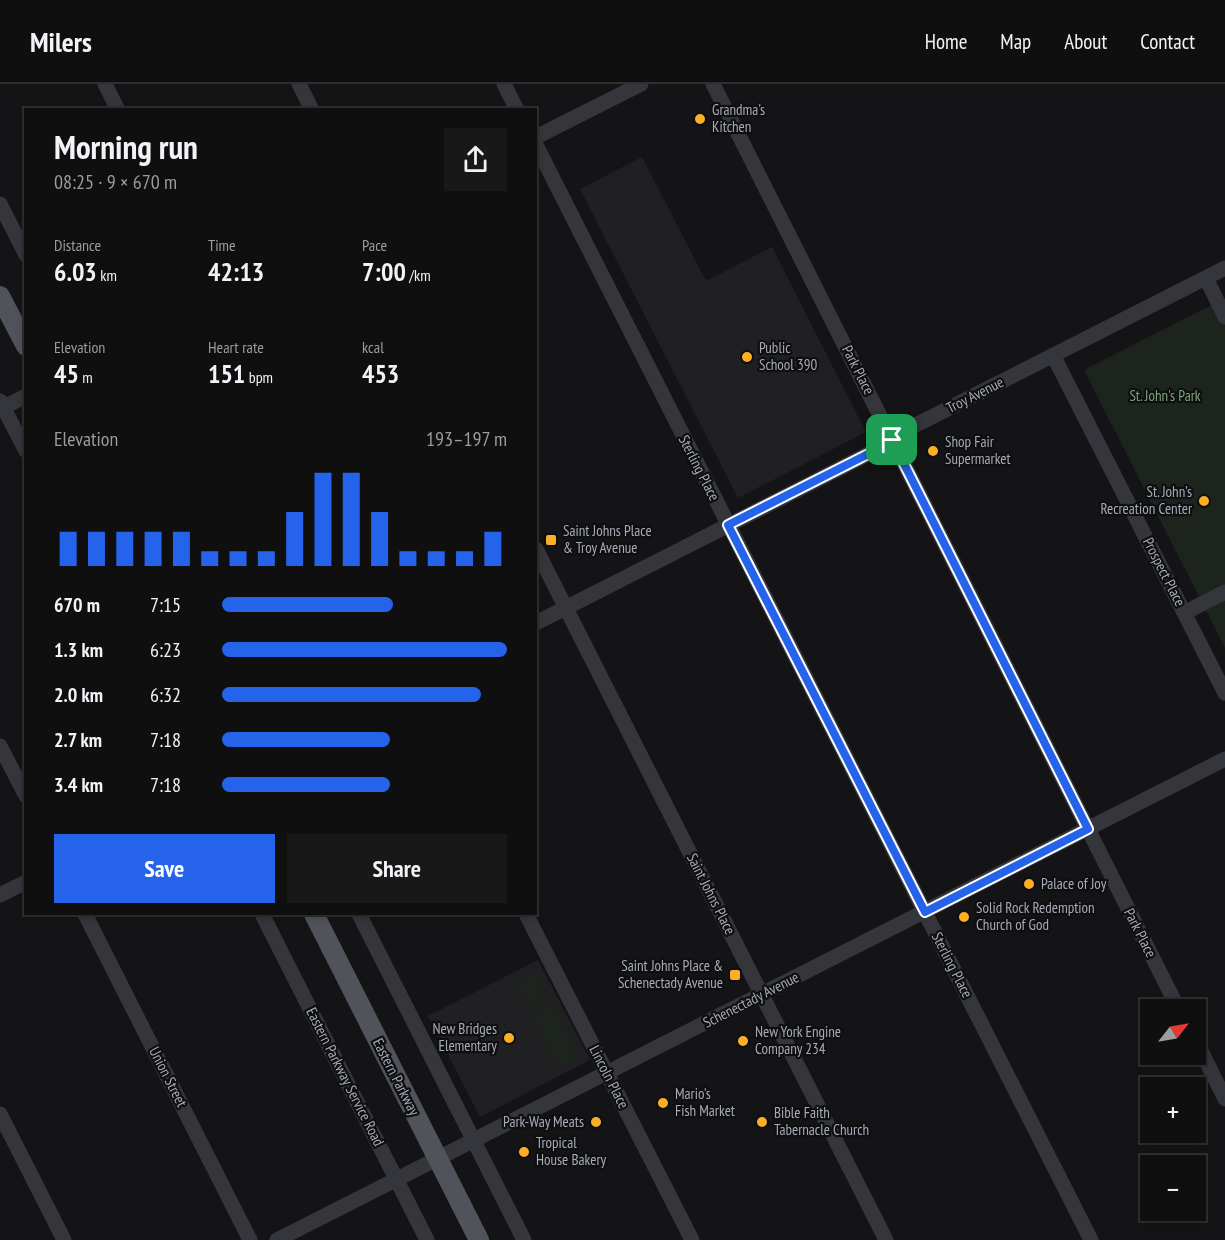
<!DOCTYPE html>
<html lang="en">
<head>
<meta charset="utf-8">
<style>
  body { margin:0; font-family:"PT Sans Narrow",sans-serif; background:#181819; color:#f1f3f6; height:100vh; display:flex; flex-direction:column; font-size:22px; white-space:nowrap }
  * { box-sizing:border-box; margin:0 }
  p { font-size:20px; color:#9b9c9f }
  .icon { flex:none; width:33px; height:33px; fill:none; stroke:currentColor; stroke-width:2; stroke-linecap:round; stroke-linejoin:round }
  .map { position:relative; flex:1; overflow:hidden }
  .side { position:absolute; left:24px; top:24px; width:513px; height:807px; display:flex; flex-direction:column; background:#0f0f10; border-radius:0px; box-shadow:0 3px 9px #0003,0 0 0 2px #2f2f30 }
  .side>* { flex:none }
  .needle { width:39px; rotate:59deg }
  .tools { position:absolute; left:1140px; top:915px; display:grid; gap:12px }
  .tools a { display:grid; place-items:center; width:66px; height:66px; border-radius:0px; background:#0f0f10; box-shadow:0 3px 9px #0003,0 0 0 2px #2f2f30; font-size:30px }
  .pin { position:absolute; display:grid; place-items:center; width:51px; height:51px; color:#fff; margin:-26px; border-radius:12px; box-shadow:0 3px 9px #0006 }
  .round { display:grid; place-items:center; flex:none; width:63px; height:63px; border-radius:0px; background:#181819 }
  .head { display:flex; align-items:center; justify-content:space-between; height:102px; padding:0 30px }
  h1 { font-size:33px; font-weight:700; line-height:45px }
  .stats { display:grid; grid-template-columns:repeat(3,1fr); gap:9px; height:102px; padding:6px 30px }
  .stats div { display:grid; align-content:center }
  .stats b { font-size:26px; font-weight:700 }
  .stats small { font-size:16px; font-weight:400 }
  .stats p { font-size:16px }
  .chart { height:168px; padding:12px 30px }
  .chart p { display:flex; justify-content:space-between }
  .chart svg { width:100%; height:108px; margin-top:6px; stroke:#2563eb; stroke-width:6 }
  .action { display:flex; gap:12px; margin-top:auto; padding:12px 30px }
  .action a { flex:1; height:69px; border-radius:0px; background:#2563eb; color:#fff; font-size:24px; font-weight:700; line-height:69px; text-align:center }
  .action a+a { background:#181819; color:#f1f3f6 }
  ul { padding:0 30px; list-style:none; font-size:20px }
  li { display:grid; grid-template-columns:96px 72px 1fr; align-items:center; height:45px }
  li i { height:15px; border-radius:8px; background:#2563eb }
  header { display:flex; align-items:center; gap:36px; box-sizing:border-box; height:84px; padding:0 30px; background:#0f0f10; border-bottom:2px solid #2f2f30 }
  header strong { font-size:28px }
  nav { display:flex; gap:33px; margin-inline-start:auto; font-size:21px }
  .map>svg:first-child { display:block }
  .built { fill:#202023 }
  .green { fill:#1c241d }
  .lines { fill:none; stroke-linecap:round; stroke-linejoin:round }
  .minor { stroke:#35363b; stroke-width:15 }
  .major { stroke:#51535b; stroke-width:20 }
  .route-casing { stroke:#fff; stroke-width:12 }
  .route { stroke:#2563eb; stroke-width:8 }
  .poi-dot { fill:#fcaf26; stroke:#0f0f11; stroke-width:2 }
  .labels { text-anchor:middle; stroke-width:4.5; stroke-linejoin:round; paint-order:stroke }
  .poi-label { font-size:15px; fill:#a5abb7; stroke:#0f0f11; text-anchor:start }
  .street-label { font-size:15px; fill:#a5abb7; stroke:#0f0f11 }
  .park-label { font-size:15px; fill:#7ba47c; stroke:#0f0f11 }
</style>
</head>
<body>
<header>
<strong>Milers</strong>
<nav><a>Home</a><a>Map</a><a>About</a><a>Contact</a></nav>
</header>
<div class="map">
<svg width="1225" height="1156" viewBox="0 0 1225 1156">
  <rect width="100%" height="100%" fill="#141416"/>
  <!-- built -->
  <path class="built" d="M642,73L706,197L772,163L866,348L738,414L580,105Z
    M538,876L590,976L480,1033L428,932Z"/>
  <!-- green -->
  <path class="green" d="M1225,214V564L1084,286Z
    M533,891L534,894H539L544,906L538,920L530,923L529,920L526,921L517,902L524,899L523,896Z
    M553,920L564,939L558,942L568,946L575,963L573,973L574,977L562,984L559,977L562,975L552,971L544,955L546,948L541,950L532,932Z"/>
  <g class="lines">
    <!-- minor -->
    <path class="minor" d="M105,0L118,26
      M299,0L312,26
      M504,0L517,26
      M713,0L1179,926
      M536,53L641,0
      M536,61L1091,1156
      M0,120L26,171
      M1206,194L1225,233
      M1053,271L1225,609
      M0,317L26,367
      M0,325L26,312
      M536,465L886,1156
      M1184,529L1225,508
      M536,539L880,364L908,345L1225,184
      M0,662L26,712
      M0,811L26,798
      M85,830L250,1156
      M262,830L427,1156
      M359,830L524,1156
      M526,830L692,1156
      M1196,957L1225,1015
      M0,1030L64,1156
      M277,1156L1225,675"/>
    <!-- major -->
    <path class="major" d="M0,212L26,262
      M314,830L479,1156"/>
  </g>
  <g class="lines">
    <defs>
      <path id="route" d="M892,356L1088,745L925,828L728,441L880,364Z"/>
    </defs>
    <!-- route casing -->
    <use href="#route" class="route-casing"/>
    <!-- route -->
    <use href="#route" class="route"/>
  </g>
  <!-- markers -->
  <g class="poi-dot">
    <circle cx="700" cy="35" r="6"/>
    <circle cx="747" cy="273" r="6"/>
    <circle cx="933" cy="367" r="6"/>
    <circle cx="1204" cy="417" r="6"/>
    <rect x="545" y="450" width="12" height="12" rx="3"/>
    <circle cx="1029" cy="800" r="6"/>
    <circle cx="964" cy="833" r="6"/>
    <rect x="729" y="885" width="12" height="12" rx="3"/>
    <circle cx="509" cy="954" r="6"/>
    <circle cx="743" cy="957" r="6"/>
    <circle cx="663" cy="1019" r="6"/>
    <circle cx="596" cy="1038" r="6"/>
    <circle cx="762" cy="1038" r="6"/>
    <circle cx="524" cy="1068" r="6"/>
  </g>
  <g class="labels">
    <!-- poi labels -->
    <g class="poi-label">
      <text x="712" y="31">Grandma's<tspan x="712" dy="17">Kitchen</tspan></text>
      <text x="759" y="269">Public<tspan x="759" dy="17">School 390</tspan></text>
      <text x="945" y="363">Shop Fair<tspan x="945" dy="17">Supermarket</tspan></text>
      <text x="1192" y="413" text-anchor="end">St. John’s<tspan x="1192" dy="17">Recreation Center</tspan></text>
      <text x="563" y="452">Saint Johns Place<tspan x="563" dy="17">&amp; Troy Avenue</tspan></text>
      <text x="1041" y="805">Palace of Joy</text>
      <text x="976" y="829">Solid Rock Redemption<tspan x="976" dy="17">Church of God</tspan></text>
      <text x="723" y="887" text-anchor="end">Saint Johns Place &amp;<tspan x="723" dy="17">Schenectady Avenue</tspan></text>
      <text x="497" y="950" text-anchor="end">New Bridges<tspan x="497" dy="17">Elementary</tspan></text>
      <text x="755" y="953">New York Engine<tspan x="755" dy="17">Company 234</tspan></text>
      <text x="675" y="1015">Mario's<tspan x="675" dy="17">Fish Market</tspan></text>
      <text x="774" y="1034">Bible Faith<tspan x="774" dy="17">Tabernacle Church</tspan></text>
      <text x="584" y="1043" text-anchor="end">Park-Way Meats</text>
      <text x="536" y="1064">Tropical<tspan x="536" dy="17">House Bakery</tspan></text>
    </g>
    <!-- street labels -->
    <g class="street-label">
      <text transform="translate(858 286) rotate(63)" y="5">Park Place</text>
      <text transform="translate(975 311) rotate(-27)" y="5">Troy Avenue</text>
      <text transform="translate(699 384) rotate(63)" y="5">Sterling Place</text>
      <text transform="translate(1164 488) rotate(63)" y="5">Prospect Place</text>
      <text transform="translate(711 810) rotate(63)" y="5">Saint Johns Place</text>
      <text transform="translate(1140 849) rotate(63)" y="5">Park Place</text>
      <text transform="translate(952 881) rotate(63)" y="5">Sterling Place</text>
      <text transform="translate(751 916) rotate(-27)" y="5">Schenectady Avenue</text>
      <text transform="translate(168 993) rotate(63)" y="5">Union Street</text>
      <text transform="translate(345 993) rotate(63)" y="5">Eastern Parkway Service Road</text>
      <text transform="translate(396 993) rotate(63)" y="5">Eastern Parkway</text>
      <text transform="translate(609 993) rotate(63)" y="5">Lincoln Place</text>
    </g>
    <!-- park labels -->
    <g class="park-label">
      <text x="1165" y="317">St. John's Park</text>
    </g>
  </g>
</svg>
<div class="tools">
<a><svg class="needle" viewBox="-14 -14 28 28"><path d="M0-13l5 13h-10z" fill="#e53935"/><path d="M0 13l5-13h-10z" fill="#9b9c9f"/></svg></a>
<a>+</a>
<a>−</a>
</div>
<div class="pin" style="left:892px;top:356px;background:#1e9e55"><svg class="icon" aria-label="arrive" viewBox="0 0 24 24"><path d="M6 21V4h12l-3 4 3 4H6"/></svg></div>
<section class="side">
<div class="head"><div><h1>Morning run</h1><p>08:25 · 9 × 670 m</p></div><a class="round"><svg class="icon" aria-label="share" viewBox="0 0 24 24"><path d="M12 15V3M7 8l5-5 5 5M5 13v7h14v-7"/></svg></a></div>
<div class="stats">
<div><p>Distance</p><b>6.03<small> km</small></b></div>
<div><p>Time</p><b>42:13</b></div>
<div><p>Pace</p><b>7:00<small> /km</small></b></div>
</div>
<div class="stats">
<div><p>Elevation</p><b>45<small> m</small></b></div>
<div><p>Heart rate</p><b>151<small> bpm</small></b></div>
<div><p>kcal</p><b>453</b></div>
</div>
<div class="chart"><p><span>Elevation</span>193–197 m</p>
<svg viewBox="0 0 160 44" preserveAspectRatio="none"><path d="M5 44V30M15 44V30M25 44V30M35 44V30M45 44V30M55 44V38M65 44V38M75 44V38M85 44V22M95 44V6M105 44V6M115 44V22M125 44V38M135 44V38M145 44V38M155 44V30"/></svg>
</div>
<ul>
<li><b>670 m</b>7:15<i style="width:60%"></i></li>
<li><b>1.3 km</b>6:23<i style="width:100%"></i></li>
<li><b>2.0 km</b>6:32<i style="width:91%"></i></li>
<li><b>2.7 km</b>7:18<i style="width:59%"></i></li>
<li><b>3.4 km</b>7:18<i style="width:59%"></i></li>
</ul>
<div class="action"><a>Save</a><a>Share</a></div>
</section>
</div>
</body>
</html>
